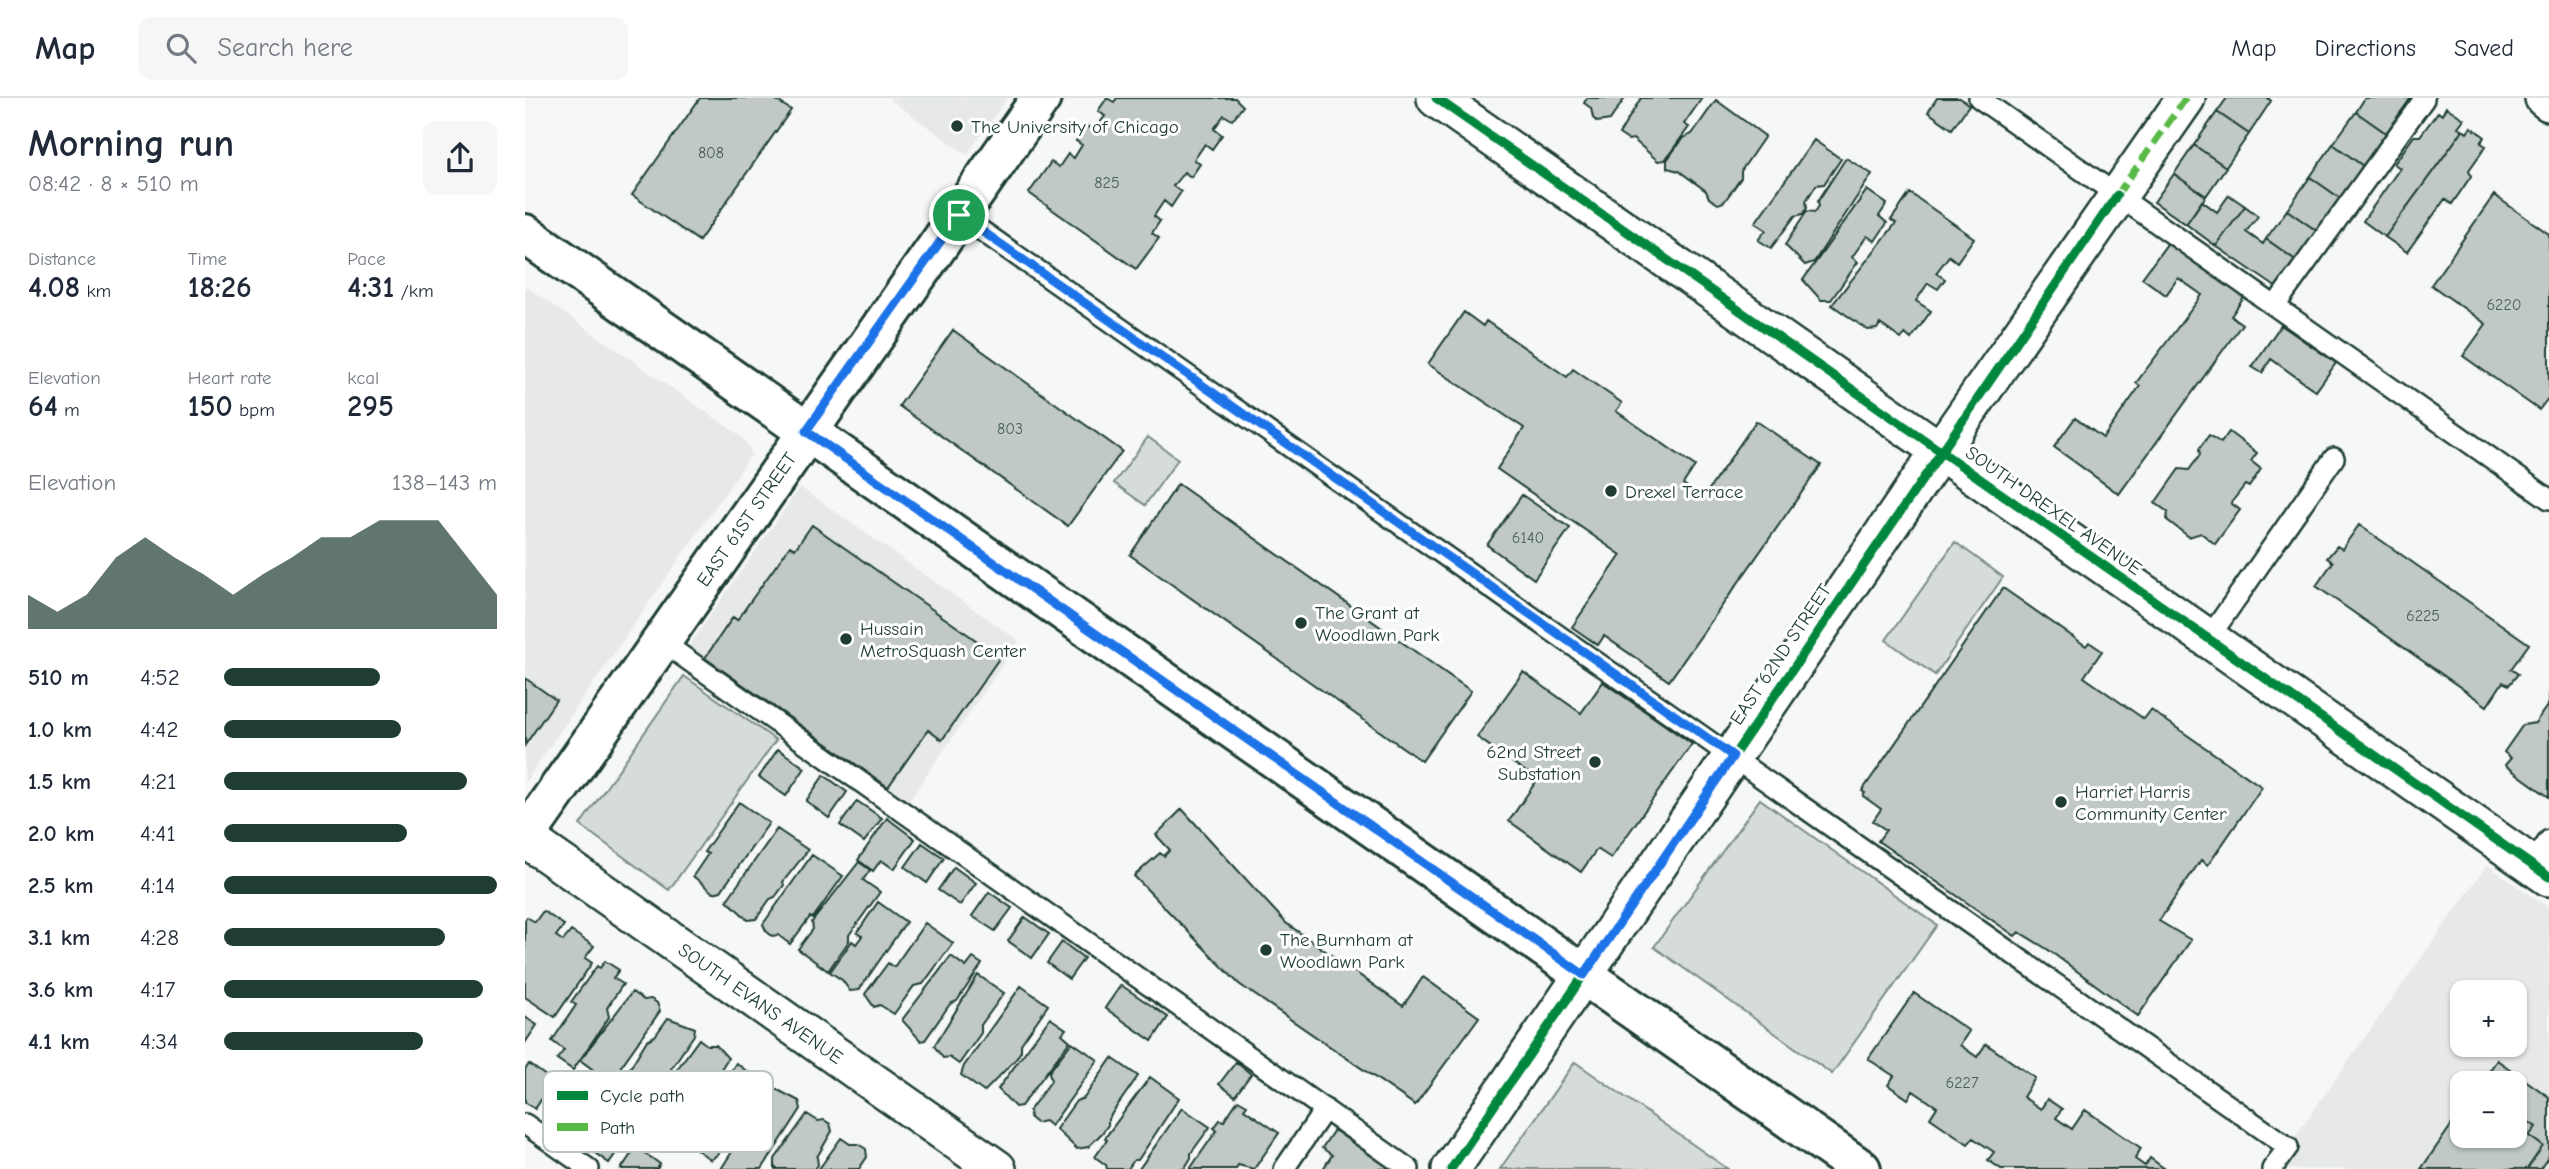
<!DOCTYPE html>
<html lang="en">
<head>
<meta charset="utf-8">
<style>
  body { margin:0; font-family:"Comic Neue",sans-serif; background:#f6f6f7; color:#1f2937; height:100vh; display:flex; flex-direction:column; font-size:26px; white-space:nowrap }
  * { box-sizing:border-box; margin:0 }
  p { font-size:23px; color:#747a83 }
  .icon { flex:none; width:38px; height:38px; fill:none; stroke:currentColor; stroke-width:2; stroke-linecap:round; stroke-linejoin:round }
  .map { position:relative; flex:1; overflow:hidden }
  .drawer { display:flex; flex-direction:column; background:#fff; width:525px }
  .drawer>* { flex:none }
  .tools { position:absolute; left:1925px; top:882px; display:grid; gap:14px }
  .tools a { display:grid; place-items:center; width:77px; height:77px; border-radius:14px; background:#fff; box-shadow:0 2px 5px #0004; font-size:35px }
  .pin { position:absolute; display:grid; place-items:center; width:60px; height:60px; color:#fff; margin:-30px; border:4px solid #fff; border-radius:50%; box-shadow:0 2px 7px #0007 }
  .round { display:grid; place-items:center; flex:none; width:74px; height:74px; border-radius:14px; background:#f6f6f7 }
  .overview { display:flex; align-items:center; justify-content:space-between; height:119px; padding:0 28px }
  h1 { font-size:38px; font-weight:800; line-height:52px }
  .metrics { display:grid; grid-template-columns:repeat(3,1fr); gap:10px; height:119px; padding:7px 28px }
  .metrics div { display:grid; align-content:center }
  .metrics b { font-size:30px; font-weight:800 }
  .metrics small { font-size:19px; font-weight:400 }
  .metrics p { font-size:19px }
  .chart { height:196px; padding:14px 28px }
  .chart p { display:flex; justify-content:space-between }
  .chart svg { width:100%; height:126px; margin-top:7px; fill:#1f3d34; opacity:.7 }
  ul { padding:0 28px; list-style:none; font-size:23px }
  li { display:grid; grid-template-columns:112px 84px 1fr; align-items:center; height:52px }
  li i { height:18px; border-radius:9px; background:#1f3d34 }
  header { display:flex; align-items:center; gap:42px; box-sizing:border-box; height:98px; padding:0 35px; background:#fff; border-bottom:2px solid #e0e1e3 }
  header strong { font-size:33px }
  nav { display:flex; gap:38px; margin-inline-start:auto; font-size:24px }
  .search { width:490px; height:63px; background:#f6f6f7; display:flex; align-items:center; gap:18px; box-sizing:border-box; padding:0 24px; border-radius:14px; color:#747a83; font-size:26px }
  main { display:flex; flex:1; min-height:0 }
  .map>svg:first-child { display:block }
  .built { fill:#e6e9e8; fill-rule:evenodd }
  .green { fill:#d6dcdb; stroke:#7a8c88; stroke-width:2 }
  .building { fill:#c0c9c6; stroke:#1f3d34; stroke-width:2 }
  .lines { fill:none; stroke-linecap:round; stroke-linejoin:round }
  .lane-casing { stroke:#1f3d34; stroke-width:24 }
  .street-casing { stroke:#1f3d34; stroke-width:42 }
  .secondary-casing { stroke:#1f3d34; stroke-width:44 }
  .lane { stroke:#fff; stroke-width:19 }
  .street { stroke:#fff; stroke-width:37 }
  .secondary { stroke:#fff; stroke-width:38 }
  .quiet { stroke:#58b947; stroke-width:7; stroke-dasharray:14 7; stroke-linecap:butt }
  .cycleway-casing { stroke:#fff; stroke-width:13 }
  .cycleway { stroke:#00873e; stroke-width:9 }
  .route-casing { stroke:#fff; stroke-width:14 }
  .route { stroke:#1a73e8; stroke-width:9 }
  .poi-dot { fill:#1f3d34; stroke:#fff; stroke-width:2.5 }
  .labels { text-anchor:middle; stroke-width:6; stroke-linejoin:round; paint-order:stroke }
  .number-label { font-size:16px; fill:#476058 }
  .poi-label { font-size:19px; fill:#1f3d34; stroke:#fff; text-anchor:start }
  .street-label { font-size:19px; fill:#1f3d34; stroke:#fff }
  .key { fill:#fff; stroke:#bcc5c2; stroke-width:2 }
  .key-label { font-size:19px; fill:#1f3d34 }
</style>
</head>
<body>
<header>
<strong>Map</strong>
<div class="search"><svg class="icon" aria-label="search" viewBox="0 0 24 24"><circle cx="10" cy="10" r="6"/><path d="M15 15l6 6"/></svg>Search here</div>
<nav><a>Map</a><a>Directions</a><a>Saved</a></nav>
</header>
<main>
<section class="drawer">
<div class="overview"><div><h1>Morning run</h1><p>08:42 · 8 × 510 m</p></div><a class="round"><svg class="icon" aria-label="share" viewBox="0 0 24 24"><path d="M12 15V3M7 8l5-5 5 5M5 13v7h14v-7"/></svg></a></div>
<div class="metrics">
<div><p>Distance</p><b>4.08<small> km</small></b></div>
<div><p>Time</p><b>18:26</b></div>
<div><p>Pace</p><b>4:31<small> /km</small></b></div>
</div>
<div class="metrics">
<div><p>Elevation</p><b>64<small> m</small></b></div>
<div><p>Heart rate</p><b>150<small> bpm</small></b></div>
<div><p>kcal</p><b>295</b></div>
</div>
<div class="chart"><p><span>Elevation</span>138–143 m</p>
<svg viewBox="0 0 160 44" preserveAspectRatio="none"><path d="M0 44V32L10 38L20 32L30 19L40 12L50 19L60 25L70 32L80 25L90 19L100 12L110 12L120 6L130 6L140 6L150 19L160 32V44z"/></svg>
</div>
<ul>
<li><b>510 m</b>4:52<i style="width:57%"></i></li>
<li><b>1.0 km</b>4:42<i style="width:65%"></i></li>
<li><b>1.5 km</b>4:21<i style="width:89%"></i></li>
<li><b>2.0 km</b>4:41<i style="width:67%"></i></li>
<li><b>2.5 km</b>4:14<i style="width:100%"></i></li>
<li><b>3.1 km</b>4:28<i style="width:81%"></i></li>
<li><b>3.6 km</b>4:17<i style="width:95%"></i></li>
<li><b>4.1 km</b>4:34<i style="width:73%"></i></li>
</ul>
</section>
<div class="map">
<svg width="2024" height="1071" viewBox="0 0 2024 1071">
  <rect width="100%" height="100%" fill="#f6f7f7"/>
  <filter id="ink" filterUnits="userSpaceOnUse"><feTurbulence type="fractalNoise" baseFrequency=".0143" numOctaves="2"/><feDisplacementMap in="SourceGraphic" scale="14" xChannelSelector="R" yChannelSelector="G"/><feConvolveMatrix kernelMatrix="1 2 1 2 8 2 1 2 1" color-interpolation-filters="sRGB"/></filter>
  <g filter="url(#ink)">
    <!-- built -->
    <path class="built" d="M363,0H482L442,57Z
      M0,188L214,337L224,348L226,357L0,684Z
      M275,389L494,543L377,713L157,558Z
      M1962,767L2024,810V1071H1747ZM1937,894H1990V947H1937ZM1937,985H1990V1038H1937Z"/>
    <!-- green -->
    <path class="green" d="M623,339L653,361L620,407L589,385Z
      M1430,444L1478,479L1410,577L1361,542Z
      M159,578L251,642L144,792L55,727Z
      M1235,701L1412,827L1307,976L1129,849Z
      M1050,964L1203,1071H1204H975Z"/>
    <!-- building -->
    <path class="building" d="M175,0H248L266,12L174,143L107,97Z
      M582,0L589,4L592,0H710L718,8L707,22L699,17L689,31L697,37L687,51L680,46L669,62L675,66L666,79L659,74L648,88L656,94L646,109L639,103L629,118L635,123L627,135L634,140L611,171L504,95L526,64L534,69L543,56L549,60L557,47L551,43L562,28L569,33L580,18L573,13Z
      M1062,0H1100L1085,22L1072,24L1068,20L1066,10L1059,5Z
      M1116,0H1177L1159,26L1164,29L1140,62L1133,63L1108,41L1103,42L1094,36Z
      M1412,0H1435L1444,7L1427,31L1403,14Z
      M1702,0H1743L1746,3L1724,36L1692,14Z
      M1840,0H1886L1861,35L1831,14Z
      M1191,2L1240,38L1216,73V80L1199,104L1193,106L1184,100L1181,93L1154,73L1142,70V62L1158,40L1167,36Z
      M1921,9L1939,21L1933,29L1938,32L1860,139L1838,123L1875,70L1869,66L1889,38H1895L1913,14L1917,17Z
      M1692,14L1724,36L1701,69L1669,47Z
      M1831,14L1861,35L1838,68L1808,46Z
      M1946,29L1960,39L1956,45L1961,48L1944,72L1946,78L1927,106L1920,101L1882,154L1860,139L1938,32L1942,35Z
      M1289,42L1316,61L1299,86L1291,87L1281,103L1282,110L1278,116L1270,118L1246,150L1233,142L1241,132L1230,125Z
      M1808,46L1838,68L1815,100L1785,79Z
      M1669,47L1701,69L1681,98L1649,76Z
      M1321,60L1347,76L1289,164L1280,167L1260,147L1282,113L1290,114L1294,108L1293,103Z
      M1649,76L1681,98L1661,126L1629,104Z
      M1785,79L1815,100L1792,133L1762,112Z
      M1342,92L1362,106L1354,118L1362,125L1350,143L1342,138L1327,159L1333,164L1306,202H1296L1278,182Z
      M1385,95L1449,140L1432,164L1424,158L1411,175L1420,181L1413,191L1403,185L1391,203L1406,213L1386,241L1380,236L1376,241L1355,226L1352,231L1343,232L1307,207L1371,125L1366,122Z
      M1704,97L1720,108L1691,148L1661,126L1677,103L1692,114Z
      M1969,97L2024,136V299L2014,312L1938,258L1961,226L1906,187Z
      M1720,108L1733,118L1721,134L1738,146L1741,141L1772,163L1752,190L1691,148Z
      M1762,112L1792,133L1772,163L1741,141Z
      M1645,142L1721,197L1706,218L1717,226L1594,396L1529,349L1550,320L1578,340L1615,288L1611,285L1677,197L1653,180L1641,197L1617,180Z
      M939,214L958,228L961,223L1042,279L1048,271L1097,305L1091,313L1170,368L1158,386L1178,400L1231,323L1296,367L1144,583L1079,538L1073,547L1047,529L1096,457L972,371L999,330L903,266Z
      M1756,227L1811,265L1791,293L1746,261L1737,275L1727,269Z
      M428,232L597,353L543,428L374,308Z
      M1704,334L1732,355L1726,363L1736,371L1724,389L1720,387L1706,405L1715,412L1690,446L1676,435L1664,439L1642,422L1643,414L1630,405L1654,371L1664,372L1675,357L1674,351L1684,337L1696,345Z
      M653,386L946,593L897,663L605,457Z
      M997,397L1045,430L1009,481L962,447Z
      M287,427L475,559L417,642L403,632L363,689L180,560L208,519L212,522L265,448L270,451Z
      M1834,427L2004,546L1986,571L1993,576L1984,587L1978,584L1962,608L1791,488L1808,464L1802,460L1812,448L1817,451Z
      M1478,490L1561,548L1564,544L1577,553L1559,579L1619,621L1626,612L1737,689L1683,767L1676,762L1634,823L1666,842L1613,918L1522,851L1494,834L1490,838L1353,743L1361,732L1348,723L1356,711L1338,698L1340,695L1337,693Z
      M998,574L1056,615L1078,584L1167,646L1086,760L1072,751L1056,774L984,723L1012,682L952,639Z
      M0,580L31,602L0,647Z
      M2024,595V699L1980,667L1986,660L1979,654L1998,627L2010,625L2024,605Z
      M253,651L280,670L261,698L234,679Z
      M299,677L322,694L304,720L281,703Z
      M332,703L357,720L339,744L315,727Z
      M214,704L244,725L196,793L188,795L168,778L183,756L179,754Z
      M657,711L761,825L878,908L898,879L954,919L890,1007L714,886L609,778L635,755L639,758L645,752L631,737Z
      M362,720L390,741L369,771L356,762L348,773L333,762Z
      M252,731L283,752L258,784L259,787L250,799L245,801L231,821L223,822L202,802Z
      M397,745L419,760L402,785L380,769Z
      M287,757L318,778L288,820L285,819L265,846L253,837L247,838L241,833L238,826Z
      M334,764L345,772L338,782L355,794L324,837V843L303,873L273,851L288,831L287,824Z
      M429,769L451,785L435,807L413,792Z
      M464,794L487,810L470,833L447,818Z
      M353,804L381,824L334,892L325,893L317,882L305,874L327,843L331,846L337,838L332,835Z
      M18,813L39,827L31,838L38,843L46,833L69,848L60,860L67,865L30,919L0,899V822L2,819L10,824Z
      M500,819L524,836L507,860L483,843Z
      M400,825L428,845L398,886L389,888L369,916L355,907L349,909L340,896L363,865L369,869Z
      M537,844L559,860L544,881L522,865Z
      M426,858L441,869L448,860L457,866L432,903L425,906L400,942L396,943L377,922Z
      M80,863L94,872L88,880L98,886L82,910L84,919L48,972L32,961L39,952L27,943L51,907L46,904L72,868L75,870Z
      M453,877L479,895L456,927V935L434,966L424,959L418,960L409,948Z
      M596,887L643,919L627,943L580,910Z
      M496,888L523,907L496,946V953L491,961L459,994L436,977L439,968Z
      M107,894L119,902L126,901L132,905L135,913L85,984L55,962Z
      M1389,895L1444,933L1435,947L1452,959L1461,946L1510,980L1498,999L1516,1011L1522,1001L1537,1011L1531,1020L1547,1031L1560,1012L1616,1050L1610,1061L1620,1068L1625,1060L1640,1071H1476L1463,1062L1469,1054L1448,1040L1443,1046L1405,1020L1412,1009L1388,993L1383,1001L1363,987L1369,978L1343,961Z
      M0,919L12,927L0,945Z
      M143,920L170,930L169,937L129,996L120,991L115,998L96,985L122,942L130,938Z
      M525,920L541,931L537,936L545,943L496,1008L490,1009L473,991Z
      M174,941L182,947H191L203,960L192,977V985L152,1039L126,1020L150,984V974Z
      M547,944L573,962L526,1028L520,1023L511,1025L505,1020L504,1013L526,983L524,974Z
      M587,960L613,978L583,1021V1027L577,1035L563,1049L552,1051L531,1031L551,1003L559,1000Z
      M1972,962L2024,999V1058L2015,1071H1896L1937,1012V1038H1990V985H1956Z
      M711,964L726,976L710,998L694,986Z
      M211,965L223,974L239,980L242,988L196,1053L186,1062L164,1046L169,1037L166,1036Z
      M4,966L28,983L10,1011L0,1004V972Z
      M625,979L654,1000L613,1062H609L603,1071H582L581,1067L570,1059L582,1042L580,1040Z
      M247,989L274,1003L276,1011L237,1071H196L221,1032V1026Z
      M713,1002L722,1007L719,1011L754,1035L729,1071L713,1067L711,1071H665L692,1032L689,1030L695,1022L699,1023Z
      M657,1010L685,1029L666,1055V1060L659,1071H614Z
      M1937,1012V1038H1990V1014L2011,1029L2004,1038L2018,1048L2002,1071H1896Z
      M282,1016L293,1023L299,1022L305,1026L307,1033L292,1059L293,1067L290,1071H250V1061Z
      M78,1022L102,1039L84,1065L60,1048Z
      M809,1032L866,1071H798L807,1057L797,1050Z
      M316,1040L325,1046H333L341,1051L342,1059L334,1071H294Z
      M111,1049L135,1066L132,1071H96Z"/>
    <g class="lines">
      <defs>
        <path id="lane" d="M1454,0L2024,401
          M434,117L1763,1049L1747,1071
          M1750,208L1899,1
          M1683,541L1809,360
          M136,543L884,1071
          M2007,767L2024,742
          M0,1026L64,1071
          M759,1071L800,1011"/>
        <path id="street" d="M911,0L2024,779
          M2019,0L2024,4
          M0,740L472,1071
          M926,1071L1415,353L1661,0"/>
        <path id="secondary" d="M0,136L1336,1071
          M0,739L516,0"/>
      </defs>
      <!-- lane casing -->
      <use href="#lane" class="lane-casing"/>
      <!-- street casing -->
      <use href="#street" class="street-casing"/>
      <!-- secondary casing -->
      <use href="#secondary" class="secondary-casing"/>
      <!-- lane -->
      <use href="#lane" class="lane"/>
      <!-- street -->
      <use href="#street" class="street"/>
      <!-- secondary -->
      <use href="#secondary" class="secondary"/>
      <!-- quiet -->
      <path class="quiet" d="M1592,97L1661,0"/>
      <defs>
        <path id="cycleway" d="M911,0L2024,779
          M926,1071L1592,97"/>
      </defs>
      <!-- cycleway casing -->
      <use href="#cycleway" class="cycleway-casing"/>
      <!-- cycleway -->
      <use href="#cycleway" class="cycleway"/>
    </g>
  </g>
  <g class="lines" filter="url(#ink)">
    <defs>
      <path id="route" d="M434,117L1208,658L1059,877L281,333Z"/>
    </defs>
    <!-- route casing -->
    <use href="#route" class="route-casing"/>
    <!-- route -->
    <use href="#route" class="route"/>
  </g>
  <!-- markers -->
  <g class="poi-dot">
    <circle cx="432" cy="28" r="7"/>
    <circle cx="1086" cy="393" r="7"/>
    <circle cx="776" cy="525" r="7"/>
    <circle cx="321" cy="541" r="7"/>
    <circle cx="1070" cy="664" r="7"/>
    <circle cx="1536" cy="704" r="7"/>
    <circle cx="741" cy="852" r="7"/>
  </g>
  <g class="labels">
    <!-- number labels -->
    <g class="number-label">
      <text x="186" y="60">808</text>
      <text x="582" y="90">825</text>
      <text x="1979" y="212">6220</text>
      <text x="485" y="336">803</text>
      <text x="1003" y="445">6140</text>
      <text x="1898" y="523">6225</text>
      <text x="1437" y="990">6227</text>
    </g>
    <!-- poi labels -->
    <g class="poi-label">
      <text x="446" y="35">The University of Chicago</text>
      <text x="1100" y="400">Drexel Terrace</text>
      <text x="790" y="521">The Grant at<tspan x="790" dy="22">Woodlawn Park</tspan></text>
      <text x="335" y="537">Hussain<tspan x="335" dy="22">MetroSquash Center</tspan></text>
      <text x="1056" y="660" text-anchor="end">62nd Street<tspan x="1056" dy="22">Substation</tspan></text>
      <text x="1550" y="700">Harriet Harris<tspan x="1550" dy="22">Community Center</tspan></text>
      <text x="755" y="848">The Burnham at<tspan x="755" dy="22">Woodlawn Park</tspan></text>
    </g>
    <!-- street labels -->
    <g class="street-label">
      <text transform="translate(1529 412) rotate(35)" y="7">SOUTH DREXEL AVENUE</text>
      <text transform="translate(221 421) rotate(-55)" y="7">EAST 61ST STREET</text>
      <text transform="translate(1255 556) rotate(-56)" y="7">EAST 62ND STREET</text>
      <text transform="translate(236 905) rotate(35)" y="7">SOUTH EVANS AVENUE</text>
    </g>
  </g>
  <!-- legend -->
  <rect x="18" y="973" width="230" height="81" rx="10" class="key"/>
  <rect x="32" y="993" width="31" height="9" fill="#00873e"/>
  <rect x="32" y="1025" width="31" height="8" fill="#58b947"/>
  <g class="key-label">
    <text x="75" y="1004">Cycle path</text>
    <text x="75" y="1036">Path</text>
  </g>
</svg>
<div class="tools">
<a>+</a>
<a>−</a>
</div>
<div class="pin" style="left:434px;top:117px;background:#1e9e55"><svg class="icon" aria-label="arrive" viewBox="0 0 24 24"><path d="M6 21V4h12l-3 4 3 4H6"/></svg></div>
</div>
</main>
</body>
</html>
